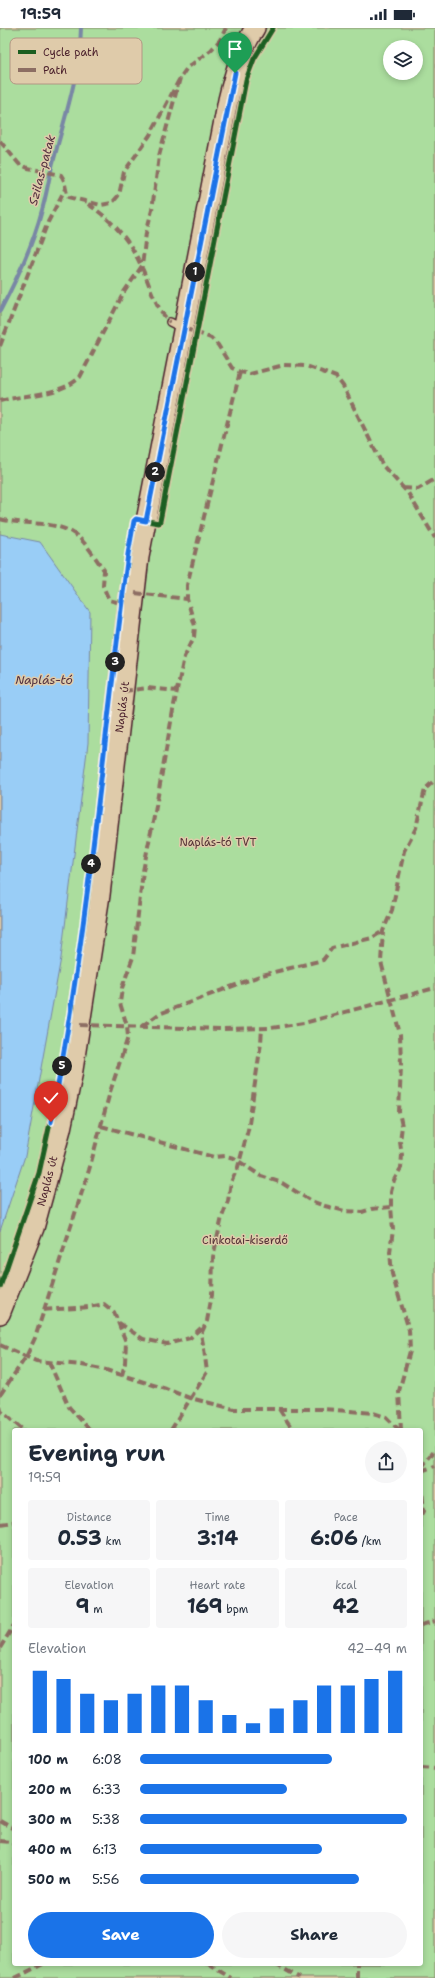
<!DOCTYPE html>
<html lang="en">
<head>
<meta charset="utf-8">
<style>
  body { margin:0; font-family:"Shantell Sans",sans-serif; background:#f6f6f7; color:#1f2937; height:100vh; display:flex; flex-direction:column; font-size:15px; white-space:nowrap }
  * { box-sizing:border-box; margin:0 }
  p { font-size:13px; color:#747a83 }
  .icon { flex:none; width:22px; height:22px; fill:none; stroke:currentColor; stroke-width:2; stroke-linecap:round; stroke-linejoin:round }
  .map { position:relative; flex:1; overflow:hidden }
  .panel { position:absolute; left:12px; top:1400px; width:411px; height:538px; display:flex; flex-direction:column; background:#fff; border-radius:4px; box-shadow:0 2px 6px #0003 }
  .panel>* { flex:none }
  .buttons { position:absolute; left:383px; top:12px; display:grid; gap:8px }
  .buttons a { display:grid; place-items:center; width:40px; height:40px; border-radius:50%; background:#fff; box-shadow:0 2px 6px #0003; font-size:20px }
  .pin { position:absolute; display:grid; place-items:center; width:34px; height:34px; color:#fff; margin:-41px -17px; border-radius:50% 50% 50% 0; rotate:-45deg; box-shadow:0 0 4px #0007 }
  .pin .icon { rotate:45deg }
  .km { position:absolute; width:20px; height:20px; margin:-10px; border-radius:50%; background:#222; color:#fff; font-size:11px; line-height:20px; text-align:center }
  .round { display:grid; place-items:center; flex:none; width:42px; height:42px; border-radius:21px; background:#f6f6f7 }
  .head { display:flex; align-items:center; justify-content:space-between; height:68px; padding:0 16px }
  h1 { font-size:22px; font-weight:700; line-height:30px }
  .metrics { display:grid; grid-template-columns:repeat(3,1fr); gap:6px; height:68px; padding:4px 16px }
  .metrics div { display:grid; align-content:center; border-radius:4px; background:#f6f6f7; text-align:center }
  .metrics b { font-size:20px; font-weight:700 }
  .metrics small { font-size:11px; font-weight:400 }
  .metrics p { font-size:11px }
  .chart { height:112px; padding:8px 16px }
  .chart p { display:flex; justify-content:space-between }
  .chart svg { width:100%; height:72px; margin-top:4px; stroke:#1a73e8; stroke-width:6 }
  .cta { display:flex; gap:8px; margin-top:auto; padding:8px 16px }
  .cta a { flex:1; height:46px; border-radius:24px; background:#1a73e8; color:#fff; font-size:16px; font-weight:700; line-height:46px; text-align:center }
  .cta a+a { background:#f6f6f7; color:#1f2937 }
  ul { padding:0 16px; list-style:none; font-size:13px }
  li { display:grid; grid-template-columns:64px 48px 1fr; align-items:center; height:30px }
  li i { height:10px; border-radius:5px; background:#1a73e8 }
  .status { display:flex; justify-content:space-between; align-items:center; height:28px; padding:0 20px; background:#fff; direction:ltr }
  .status svg { height:11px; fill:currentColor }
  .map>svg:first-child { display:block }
  .green { fill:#abdd9e; stroke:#7a7e64; fill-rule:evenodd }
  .water { fill:#99cdf6; stroke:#7987a5 }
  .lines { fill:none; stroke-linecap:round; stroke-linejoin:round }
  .stream { stroke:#7987a5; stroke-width:4 }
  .lane-casing { stroke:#4a1f2b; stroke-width:10 }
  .secondary-casing { stroke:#4a1f2b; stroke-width:22 }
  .lane { stroke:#dfcbaa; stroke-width:7 }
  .secondary { stroke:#dfcbaa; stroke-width:19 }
  .quiet { stroke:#8d6e63; stroke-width:4; stroke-dasharray:8 4; stroke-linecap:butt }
  .cycleway-casing { stroke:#dfcbaa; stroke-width:8 }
  .cycleway { stroke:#1b5e20; stroke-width:5 }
  .route-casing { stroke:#fff; stroke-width:8 }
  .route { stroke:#1a73e8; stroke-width:5 }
  .labels { text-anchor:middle; stroke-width:3; stroke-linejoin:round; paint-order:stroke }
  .street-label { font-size:11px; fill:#4a1f2b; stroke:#dfcbaa }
  .park-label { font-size:11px; fill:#543236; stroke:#dfcbaa }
  .water-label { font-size:12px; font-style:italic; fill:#52303f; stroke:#dfcbaa }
  .key { fill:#dfcbaa; stroke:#b29784; stroke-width:1 }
  .key-label { font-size:11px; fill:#4a1f2b }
</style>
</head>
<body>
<div class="status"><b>19:59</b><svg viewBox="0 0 49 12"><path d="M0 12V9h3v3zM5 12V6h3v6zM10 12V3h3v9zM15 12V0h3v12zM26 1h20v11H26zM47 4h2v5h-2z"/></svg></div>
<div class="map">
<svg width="435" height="1950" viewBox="0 0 435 1950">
  <rect width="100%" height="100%" fill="#dfcbaa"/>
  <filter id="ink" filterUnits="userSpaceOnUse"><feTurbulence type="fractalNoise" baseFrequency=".025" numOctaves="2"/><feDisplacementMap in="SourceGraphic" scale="8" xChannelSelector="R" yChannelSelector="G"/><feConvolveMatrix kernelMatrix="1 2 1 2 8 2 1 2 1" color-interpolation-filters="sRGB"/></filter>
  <g filter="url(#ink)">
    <!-- green -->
    <path class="green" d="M0,0H435V1950H0ZM390,19H416V45H390ZM14,1402H421V1936H14Z"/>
    <!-- water -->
    <path class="water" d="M0,506L40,514L90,584L88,715L61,930L25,1128L0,1203Z"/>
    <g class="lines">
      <!-- stream -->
      <path class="stream" d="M0,283C17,251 33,217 42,182C47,165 49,148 54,131C65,88 80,45 81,0"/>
      <defs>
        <path id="lane" d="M170,294L182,300"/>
        <path id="secondary" d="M0,1286L34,1200L61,1101L72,1048L100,867L139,529L228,72C234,47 241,22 255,0"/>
      </defs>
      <!-- lane casing -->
      <use href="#lane" class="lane-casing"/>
      <!-- secondary casing -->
      <use href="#secondary" class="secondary-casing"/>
      <!-- lane -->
      <use href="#lane" class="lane"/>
      <!-- secondary -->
      <use href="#secondary" class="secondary"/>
      <!-- quiet -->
      <path class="quiet" d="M0,113L19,136L28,140L61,147C66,154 65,161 68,169L101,177L112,175L119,167L124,144L150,107L180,50L187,40L211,22L220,12L226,0
        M88,176C112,192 131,213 142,240C151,259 155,280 170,294
        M184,300L211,310L218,317L232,340L240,344L250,346L284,337L306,338L336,349L343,358L383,438L408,465L435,510
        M0,318L48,194L65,161
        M0,373C26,366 60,368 80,349L124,264L142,238L146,205L152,182L159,128L180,50
        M403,460L418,461L435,451
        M0,491C25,498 56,491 77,508C87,516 96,531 104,542L103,558L109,572L121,575
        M135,565L187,571
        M124,663L147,660L177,663
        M80,997L223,1001L271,1000L304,995L435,960
        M142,998L159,986L262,947L323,932L332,920L372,910L383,903
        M101,1098L214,1129L225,1128L234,1130L261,1148L282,1155L311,1173L325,1178L345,1183L362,1184L371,1181L391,1179
        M44,1282C65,1280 84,1281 104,1276L114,1284L126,1314L125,1335L122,1347
        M119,1295L143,1311L167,1316L190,1310L202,1299
        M0,1317L36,1333L82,1337L106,1342L166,1361L190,1370L234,1381H324L373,1385L386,1389L399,1402
        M49,1334L69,1379L90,1402
        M0,1367L26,1329L35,1310L89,1142L110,1064L128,1009L127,998L120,975L122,960L133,929L143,843L155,784L174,677L184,629L194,609L195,598L187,571V557L240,344
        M0,1378L1,1383L23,1402
        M279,1381L293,1402
        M171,1402L207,1344L204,1321L201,1306L207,1293L212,1267L213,1229L222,1189L228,1173L231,1154L238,1139L248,1102L261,1015L262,1000
        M401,1402L399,1363L410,1323L409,1302L392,1246L390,1224L393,1202L391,1179V1164L394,1152L401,1140L402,1127L400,1114L402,1098L399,1084L401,1037L400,1006L381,934L383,903L392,882L404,823L416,800L425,761L435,752
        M421,1440L435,1422
        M421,1443L435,1438
        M421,1455L424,1483L421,1489
        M0,1496L14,1494
        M421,1597L435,1593
        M0,1620L14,1597
        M421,1739L435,1740
        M0,1793L14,1801
        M0,1813L10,1814L14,1816
        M208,1936L231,1950
        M275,1936L300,1950
        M15,1950L43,1936
        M357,1950V1936"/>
      <defs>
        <path id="cycleway" d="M0,1259L39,1145L62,1041L86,883L121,575L134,493L136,491L159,495L160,493L246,52L254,31L273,0"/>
      </defs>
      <!-- cycleway casing -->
      <use href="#cycleway" class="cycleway-casing"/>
      <!-- cycleway -->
      <use href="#cycleway" class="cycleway"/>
    </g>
  </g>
  <g class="lines" filter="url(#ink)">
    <defs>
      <path id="route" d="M51,1094C88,906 103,715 128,526L134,493L136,491L146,493L235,45"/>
    </defs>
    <!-- route casing -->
    <use href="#route" class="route-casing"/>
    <!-- route -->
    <use href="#route" class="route"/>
  </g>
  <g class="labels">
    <!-- street labels -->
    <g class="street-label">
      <text transform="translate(122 679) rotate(-83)" y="4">Naplás út</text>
      <text transform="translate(47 1153) rotate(-75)" y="4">Naplás út</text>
    </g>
    <!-- park labels -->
    <g class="park-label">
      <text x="218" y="818">Naplás-tó TVT</text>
      <text x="245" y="1216">Cinkotai-kiserdő</text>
    </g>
    <!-- water labels -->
    <g class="water-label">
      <text transform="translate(42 142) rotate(-75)" y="4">Szilas-patak</text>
      <text x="44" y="656">Naplás-tó</text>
    </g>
  </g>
  <!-- legend -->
  <rect x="10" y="10" width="132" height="46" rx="6" class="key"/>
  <rect x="18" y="22" width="18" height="4" fill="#1b5e20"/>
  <rect x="18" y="40" width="18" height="4" fill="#8d6e63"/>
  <g class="key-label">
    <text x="43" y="28">Cycle path</text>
    <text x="43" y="46">Path</text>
  </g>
</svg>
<div class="buttons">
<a><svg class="icon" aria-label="layers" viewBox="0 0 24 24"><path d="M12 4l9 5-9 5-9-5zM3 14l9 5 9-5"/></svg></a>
</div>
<div class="pin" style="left:235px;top:45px;background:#1e9e55"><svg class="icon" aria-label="arrive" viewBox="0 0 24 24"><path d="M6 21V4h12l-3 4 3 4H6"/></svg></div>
<div class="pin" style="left:51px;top:1094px;background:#d93025"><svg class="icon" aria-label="check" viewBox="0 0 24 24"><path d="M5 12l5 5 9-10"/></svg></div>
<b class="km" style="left:195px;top:244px">1</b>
<b class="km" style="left:155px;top:444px">2</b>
<b class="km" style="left:115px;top:634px">3</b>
<b class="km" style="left:91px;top:836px">4</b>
<b class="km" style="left:62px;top:1038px">5</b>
<section class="panel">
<div class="head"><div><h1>Evening run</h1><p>19:59</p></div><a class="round"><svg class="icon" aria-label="share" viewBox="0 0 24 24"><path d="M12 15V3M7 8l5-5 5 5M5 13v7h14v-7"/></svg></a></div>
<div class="metrics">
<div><p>Distance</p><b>0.53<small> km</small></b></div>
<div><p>Time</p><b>3:14</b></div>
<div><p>Pace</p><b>6:06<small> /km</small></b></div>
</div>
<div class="metrics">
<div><p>Elevation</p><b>9<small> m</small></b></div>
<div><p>Heart rate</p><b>169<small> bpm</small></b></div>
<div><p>kcal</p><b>42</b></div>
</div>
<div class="chart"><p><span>Elevation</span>42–49 m</p>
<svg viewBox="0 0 160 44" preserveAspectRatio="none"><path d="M5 44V6M15 44V11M25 44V20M35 44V24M45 44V20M55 44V15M65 44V15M75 44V24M85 44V33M95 44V38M105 44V29M115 44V24M125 44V15M135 44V15M145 44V11M155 44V6"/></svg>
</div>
<ul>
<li><b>100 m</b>6:08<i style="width:72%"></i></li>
<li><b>200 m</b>6:33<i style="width:55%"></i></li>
<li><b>300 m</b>5:38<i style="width:100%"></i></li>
<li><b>400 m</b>6:13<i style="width:68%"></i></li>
<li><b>500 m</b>5:56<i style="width:82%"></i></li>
</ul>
<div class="cta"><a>Save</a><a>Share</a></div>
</section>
</div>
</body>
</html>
